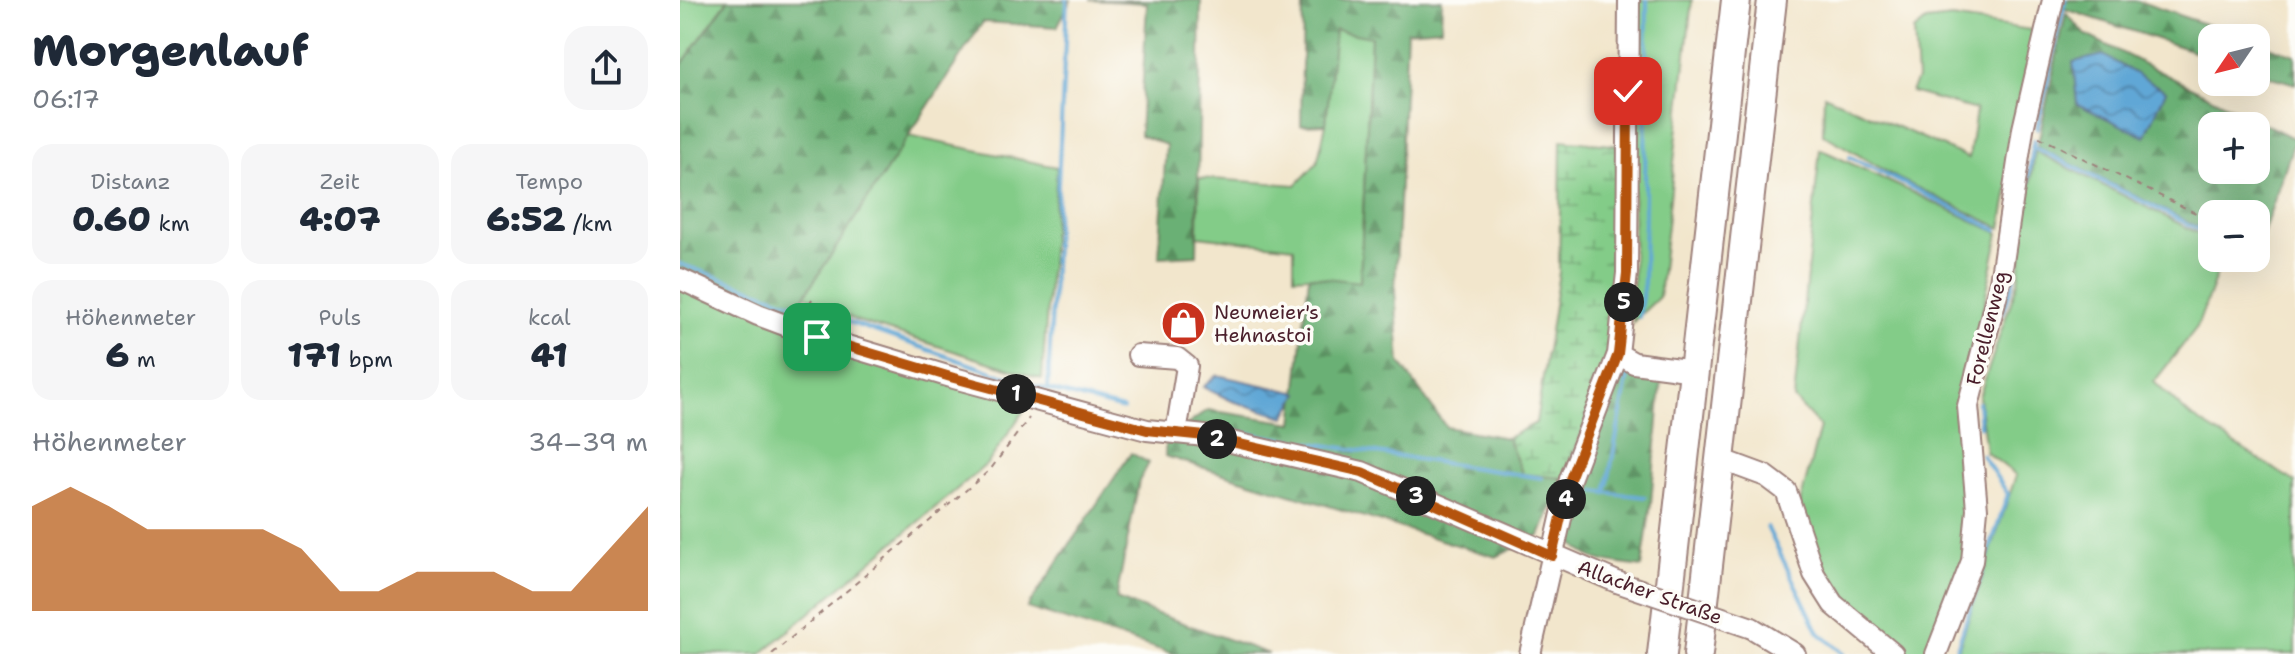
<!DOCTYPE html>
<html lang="de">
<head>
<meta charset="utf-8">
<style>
  body { margin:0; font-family:"Shantell Sans",sans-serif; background:#f6f6f7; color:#1f2937; height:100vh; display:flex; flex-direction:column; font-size:30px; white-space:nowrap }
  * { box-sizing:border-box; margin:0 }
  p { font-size:26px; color:#747a83 }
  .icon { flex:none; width:44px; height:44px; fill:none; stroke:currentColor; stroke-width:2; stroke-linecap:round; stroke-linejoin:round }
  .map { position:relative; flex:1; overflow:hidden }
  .sheet { display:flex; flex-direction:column; background:#fff; width:680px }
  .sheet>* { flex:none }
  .needle { width:52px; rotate:235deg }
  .fabs { position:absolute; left:1518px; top:24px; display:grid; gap:16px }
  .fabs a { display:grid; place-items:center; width:72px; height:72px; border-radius:16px; background:#fff; box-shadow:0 8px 32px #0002; font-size:40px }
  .pin { position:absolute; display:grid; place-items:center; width:68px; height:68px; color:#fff; margin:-34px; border-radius:16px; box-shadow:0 4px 12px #0006 }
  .km { position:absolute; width:40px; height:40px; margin:-20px; border-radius:50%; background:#222; color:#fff; font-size:22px; line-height:40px; text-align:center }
  .round { display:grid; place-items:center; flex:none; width:84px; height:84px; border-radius:24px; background:#f6f6f7 }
  .head { display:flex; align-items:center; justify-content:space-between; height:136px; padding:0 32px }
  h1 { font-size:44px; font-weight:800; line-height:60px }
  .stats { display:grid; grid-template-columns:repeat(3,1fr); gap:12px; height:136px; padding:8px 32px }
  .stats div { display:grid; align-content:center; border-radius:20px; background:#f6f6f7; text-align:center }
  .stats b { font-size:34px; font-weight:800 }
  .stats small { font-size:22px; font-weight:400 }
  .stats p { font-size:22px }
  .chart { height:224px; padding:16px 32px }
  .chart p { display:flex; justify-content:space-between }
  .chart svg { width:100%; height:144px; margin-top:8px; fill:#b45309; opacity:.7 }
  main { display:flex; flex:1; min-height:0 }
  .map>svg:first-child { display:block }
  .grass { fill:#83cc88; stroke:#66765a; stroke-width:2 }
  .forest { fill:url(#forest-firs); stroke:#5a6850; stroke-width:2; fill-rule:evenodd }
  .wetland { fill:url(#wetland-marsh); stroke:#66765a; stroke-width:2 }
  .water { fill:url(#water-waves); stroke:#556380; stroke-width:2 }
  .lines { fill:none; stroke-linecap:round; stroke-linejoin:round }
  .stream { stroke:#60a7d6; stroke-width:4 }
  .minor-casing { stroke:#9e827c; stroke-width:24 }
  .highway-casing { stroke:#9e827c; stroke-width:32 }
  .path { stroke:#9e827c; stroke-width:2; stroke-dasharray:6 6; stroke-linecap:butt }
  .minor { stroke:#fff; stroke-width:20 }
  .highway { stroke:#fff; stroke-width:28 }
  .minor-bridge-casing { stroke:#9e827c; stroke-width:24; stroke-linecap:butt }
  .minor-bridge { stroke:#fff; stroke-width:20 }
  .route-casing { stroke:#fff; stroke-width:16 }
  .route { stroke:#b45309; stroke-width:10 }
  .labels { text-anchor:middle; stroke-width:7; stroke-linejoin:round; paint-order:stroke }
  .poi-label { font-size:20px; fill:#4a1f2b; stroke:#fdfcf7; text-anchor:start }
  .street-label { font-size:20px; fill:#4a1f2b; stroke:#fdfcf7 }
</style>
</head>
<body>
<main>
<section class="sheet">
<div class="head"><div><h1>Morgenlauf</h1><p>06:17</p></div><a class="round"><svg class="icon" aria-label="share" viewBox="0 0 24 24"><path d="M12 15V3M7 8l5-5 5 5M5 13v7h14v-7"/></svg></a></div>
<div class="stats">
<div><p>Distanz</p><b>0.60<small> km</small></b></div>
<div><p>Zeit</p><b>4:07</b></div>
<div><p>Tempo</p><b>6:52<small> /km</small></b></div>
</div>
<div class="stats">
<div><p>Höhenmeter</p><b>6<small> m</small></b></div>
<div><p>Puls</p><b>171<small> bpm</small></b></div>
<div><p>kcal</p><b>41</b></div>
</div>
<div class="chart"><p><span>Höhenmeter</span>34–39 m</p>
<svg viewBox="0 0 160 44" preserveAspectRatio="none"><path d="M0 44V12L10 6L20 12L30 19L40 19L50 19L60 19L70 25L80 38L90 38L100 32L110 32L120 32L130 38L140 38L150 25L160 12V44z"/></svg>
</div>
</section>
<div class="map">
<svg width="1615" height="654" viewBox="0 0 1615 654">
  <defs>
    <pattern id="forest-firs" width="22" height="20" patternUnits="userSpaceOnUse" patternTransform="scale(2)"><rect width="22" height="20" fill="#6ab074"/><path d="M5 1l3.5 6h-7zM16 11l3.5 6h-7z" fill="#598f5f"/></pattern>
    <pattern id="wetland-marsh" width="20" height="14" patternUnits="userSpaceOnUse" patternTransform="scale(2)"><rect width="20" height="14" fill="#83cc88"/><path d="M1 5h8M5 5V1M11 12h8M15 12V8" fill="none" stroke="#6da56f"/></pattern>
    <pattern id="water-waves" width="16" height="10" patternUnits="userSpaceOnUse" patternTransform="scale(2)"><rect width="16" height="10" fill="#60a7d6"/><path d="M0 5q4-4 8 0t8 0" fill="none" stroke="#5187ae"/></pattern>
  </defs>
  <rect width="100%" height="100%" fill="#fdfcf7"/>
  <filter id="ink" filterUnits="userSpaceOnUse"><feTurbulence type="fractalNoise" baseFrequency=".0125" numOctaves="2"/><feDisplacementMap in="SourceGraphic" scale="16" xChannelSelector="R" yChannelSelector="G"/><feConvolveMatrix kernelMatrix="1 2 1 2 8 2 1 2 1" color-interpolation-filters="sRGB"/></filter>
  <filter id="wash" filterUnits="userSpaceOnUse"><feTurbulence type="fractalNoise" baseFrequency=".006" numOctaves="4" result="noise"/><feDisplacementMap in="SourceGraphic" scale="32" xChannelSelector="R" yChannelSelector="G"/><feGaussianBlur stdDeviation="1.8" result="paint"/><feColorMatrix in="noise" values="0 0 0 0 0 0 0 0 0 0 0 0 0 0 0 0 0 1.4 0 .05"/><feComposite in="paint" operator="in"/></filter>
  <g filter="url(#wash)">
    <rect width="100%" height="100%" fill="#f2e6cc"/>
    <!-- grass -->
    <path class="grass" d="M0,0H48L0,67Z
      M954,0H1012L979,297L953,322Z
      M1272,18L1358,31L1321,228L1219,179L1143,134L1144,95L1289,158L1296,110L1231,92L1237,79L1234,31L1246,21Z
      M654,30L691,36L680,283L629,276L614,277V247L518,236L519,178L616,185L637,163L646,124Z
      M228,136L377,167L362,379L175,320L125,295Z
      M1140,149L1319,233L1282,408L1293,509L1286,556L1252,654H1226L1153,595L1118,511L1140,427L1114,399Z
      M1355,151L1532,240V258H1543L1517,327L1474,382L1509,415L1615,482V654H1277L1336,475L1306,452L1299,397L1338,281Z
      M0,285L349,403L308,463L81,654H0V382L2,372L0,368Z"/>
    <!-- forest -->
    <path class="forest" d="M48,0H391L377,27L303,22L125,295L118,315L0,271V67Z
      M410,0H521L517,255L479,257L486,145L460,135L467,3Z
      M623,0H762L761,28L727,31L715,291L720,363L766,427L827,438L843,474L884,478L860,536L816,557L485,456L486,440L528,410L613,423L629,276L680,282L691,37L655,30L646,124L621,125Z
      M1380,0H1455L1565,38H1532V57L1379,7Z
      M1386,13L1406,35L1615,139L1576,254V214H1532V234L1357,147ZM1532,126H1576V170H1532Z
      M1576,42L1615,55V84L1576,72Z
      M943,370L982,373L971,503L962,567C934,563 905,563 888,537L895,491Z
      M451,453L469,463L459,481L436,599L589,654H494L347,608Z"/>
    <!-- wetland -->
    <path class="wetland" d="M881,140L942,146L934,351L884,478L843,474L827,438L856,423L879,272Z"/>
    <!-- water -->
    <path class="water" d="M1423,55L1486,91L1465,137L1397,104L1393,62Z
      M537,375L619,393L605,417L552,401L523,387Z"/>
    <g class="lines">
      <!-- stream -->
      <path class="stream" d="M1357,128L1385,0
        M1352,146L1532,236
        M1170,157L1317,230
        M0,264L117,305
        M137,311L347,384L443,409
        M1322,314L1333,282L1354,140
        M959,317L964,282L967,0
        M368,389L387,0
        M1298,403L1300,426
        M544,430L862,478
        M915,491L965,497
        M926,493L948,375
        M1087,527L1139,633L1164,654
        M1275,654L1328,494L1302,455"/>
    </g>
  </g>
  <g filter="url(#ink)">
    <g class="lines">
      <defs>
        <path id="minor" d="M0,279L78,315L137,337L274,378L467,430L525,436L682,472L937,582
          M938,354L954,363L1014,371
          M458,355L497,358L507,366L496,433
          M1040,459L1086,476L1106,491L1134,574L1153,604L1213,654
          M1072,628L1115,654
          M850,654L890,479L938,354L947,273L949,0
          M1256,654L1292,561L1297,509L1288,406L1320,282L1343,129L1373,0"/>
        <path id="highway" d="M982,654L1056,0
          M1018,654L1092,0"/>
      </defs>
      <!-- minor casing -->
      <use href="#minor" class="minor-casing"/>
      <!-- highway casing -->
      <use href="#highway" class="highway-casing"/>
      <!-- path -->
      <path class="path" d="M1359,137L1528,219
        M124,314L132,299
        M92,654L310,470L349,418"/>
      <!-- minor -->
      <use href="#minor" class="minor"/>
      <!-- highway -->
      <use href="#highway" class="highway"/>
      <defs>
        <path id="minor-bridge" d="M937,582L1072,628"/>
      </defs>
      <!-- minor-bridge casing -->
      <use href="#minor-bridge" class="minor-bridge-casing"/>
      <!-- minor-bridge -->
      <use href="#minor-bridge" class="minor-bridge"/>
    </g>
  </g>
  <g class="lines" filter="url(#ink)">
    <defs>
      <path id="route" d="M137,337L274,378L467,430L525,436L682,472L872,556L890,479L938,354L947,273L948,91"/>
    </defs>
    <!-- route casing -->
    <use href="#route" class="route-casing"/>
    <!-- route -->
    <use href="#route" class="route"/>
  </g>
  <!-- icons -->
  <defs>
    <symbol id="shop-disc" viewBox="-11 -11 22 22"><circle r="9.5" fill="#c8321e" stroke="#fdfcf7"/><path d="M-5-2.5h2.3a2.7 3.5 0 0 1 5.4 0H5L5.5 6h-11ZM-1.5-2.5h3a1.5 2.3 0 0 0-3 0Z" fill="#fff"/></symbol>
  </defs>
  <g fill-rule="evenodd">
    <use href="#shop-disc" x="478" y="298" width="51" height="51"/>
  </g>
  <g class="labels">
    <!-- poi labels -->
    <g class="poi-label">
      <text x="534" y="319">Neumeier's<tspan x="534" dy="23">Hehnastoi</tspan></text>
    </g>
    <!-- street labels -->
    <g class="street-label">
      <text transform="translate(1307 328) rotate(-76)" y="7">Forellenweg</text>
      <text transform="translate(970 592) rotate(20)" y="7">Allacher Straße</text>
    </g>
  </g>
</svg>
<div class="fabs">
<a><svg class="needle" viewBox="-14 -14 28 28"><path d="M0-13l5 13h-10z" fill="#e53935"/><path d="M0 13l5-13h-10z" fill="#747a83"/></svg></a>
<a>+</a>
<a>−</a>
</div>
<div class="pin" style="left:137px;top:337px;background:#1e9e55"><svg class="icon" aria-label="arrive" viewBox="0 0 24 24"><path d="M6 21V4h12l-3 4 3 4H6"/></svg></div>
<div class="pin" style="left:948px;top:91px;background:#d93025"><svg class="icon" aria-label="check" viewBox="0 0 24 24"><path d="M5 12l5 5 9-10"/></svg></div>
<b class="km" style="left:336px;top:394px">1</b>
<b class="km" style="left:537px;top:439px">2</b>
<b class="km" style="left:736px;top:496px">3</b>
<b class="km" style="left:886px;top:499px">4</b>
<b class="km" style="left:944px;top:302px">5</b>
</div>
</main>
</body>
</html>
